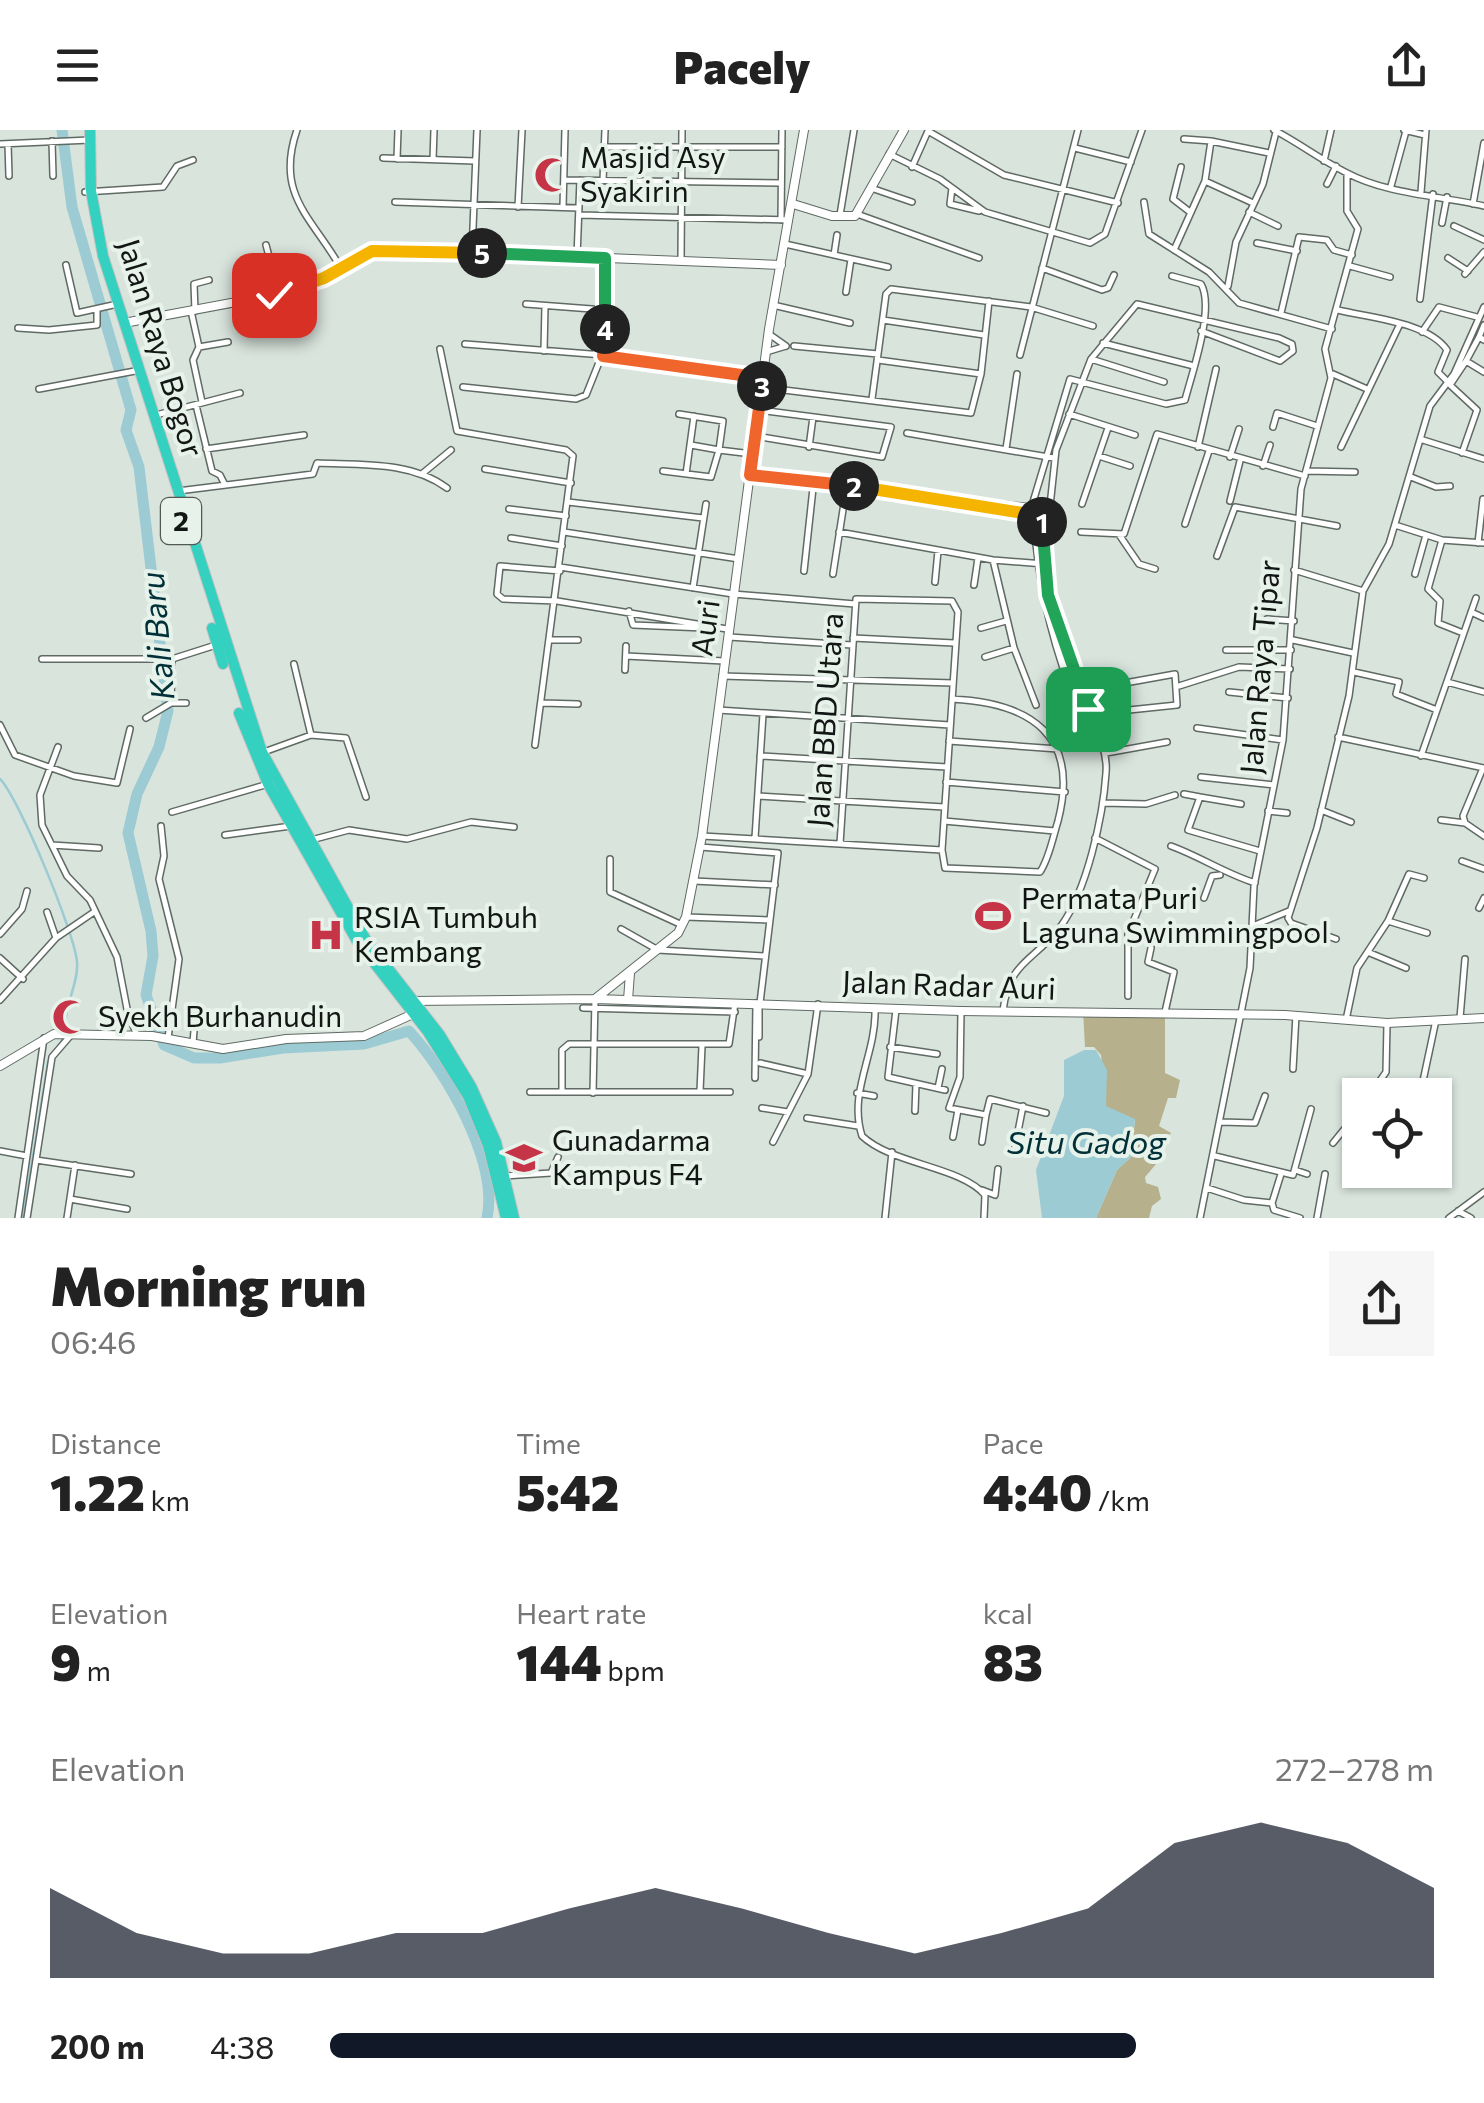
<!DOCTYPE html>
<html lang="en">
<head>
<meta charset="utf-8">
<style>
  body { margin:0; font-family:Commissioner,sans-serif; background:#f6f6f6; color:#222; height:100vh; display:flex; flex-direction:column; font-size:38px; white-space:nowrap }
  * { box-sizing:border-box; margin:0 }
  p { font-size:32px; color:#767676 }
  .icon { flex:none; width:55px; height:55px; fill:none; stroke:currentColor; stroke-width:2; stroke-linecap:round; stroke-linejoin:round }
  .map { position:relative; height:1088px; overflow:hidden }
  .sheet { display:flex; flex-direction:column; background:#fff; flex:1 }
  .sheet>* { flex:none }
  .controls { position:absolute; left:1342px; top:948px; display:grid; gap:20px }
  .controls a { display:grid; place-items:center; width:110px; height:110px; border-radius:0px; background:#fff; box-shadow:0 2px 8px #0004; font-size:50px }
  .pin { position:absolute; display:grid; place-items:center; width:85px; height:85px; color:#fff; margin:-42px; border-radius:20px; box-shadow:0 5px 15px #0006 }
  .km { position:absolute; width:50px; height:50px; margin:-25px; border-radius:50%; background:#222; color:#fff; font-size:28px; line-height:50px; text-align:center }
  .round { display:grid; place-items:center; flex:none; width:105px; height:105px; border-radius:0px; background:#f6f6f6 }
  .headline { display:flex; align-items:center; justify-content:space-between; height:170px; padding:0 50px }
  h1 { font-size:55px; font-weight:800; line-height:75px }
  .metrics { display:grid; grid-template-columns:repeat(3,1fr); gap:15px; height:170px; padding:10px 50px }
  .metrics div { display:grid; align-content:center }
  .metrics b { font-size:50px; font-weight:800 }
  .metrics small { font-size:28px; font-weight:400 }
  .metrics p { font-size:28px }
  .chart { height:280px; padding:20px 50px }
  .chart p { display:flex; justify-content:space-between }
  .chart svg { width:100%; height:180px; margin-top:10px; fill:#111827; opacity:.7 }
  ul { padding:0 50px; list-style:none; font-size:32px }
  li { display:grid; grid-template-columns:160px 120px 1fr; align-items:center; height:75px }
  li i { height:25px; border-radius:12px; background:#111827 }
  header { display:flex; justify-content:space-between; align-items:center; height:130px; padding:0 50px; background:#fff; font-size:45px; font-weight:800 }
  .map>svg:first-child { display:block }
  .forest { fill:#b6b18c }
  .water { fill:#9ccbd4 }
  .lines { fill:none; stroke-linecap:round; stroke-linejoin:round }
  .stream { stroke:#9ccbd4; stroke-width:2.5 }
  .river { stroke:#9ccbd4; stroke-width:11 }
  .street-casing { stroke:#606a64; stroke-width:8 }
  .secondary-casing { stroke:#606a64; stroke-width:10 }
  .highway-casing { stroke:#c1c2c2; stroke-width:12 }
  .street { stroke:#fff; stroke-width:5 }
  .secondary { stroke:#fff; stroke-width:8 }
  .highway { stroke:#34d1c0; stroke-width:10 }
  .split-1-casing { stroke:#fff; stroke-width:20 }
  .split-2-casing { stroke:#fff; stroke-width:20 }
  .split-3-casing { stroke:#fff; stroke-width:20 }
  .split-4-casing { stroke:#fff; stroke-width:20 }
  .split-5-casing { stroke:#fff; stroke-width:20 }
  .split-6-casing { stroke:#fff; stroke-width:20 }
  .split-1 { stroke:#22a559; stroke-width:12 }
  .split-2 { stroke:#f5b400; stroke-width:12 }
  .split-3 { stroke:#f0652b; stroke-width:12 }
  .split-4 { stroke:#f0652b; stroke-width:12 }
  .split-5 { stroke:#22a559; stroke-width:12 }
  .split-6 { stroke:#f5b400; stroke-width:12 }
  .labels { text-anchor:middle; stroke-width:8; stroke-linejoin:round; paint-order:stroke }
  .shield { fill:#e6f2ea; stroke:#525854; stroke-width:2.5 }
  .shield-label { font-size:28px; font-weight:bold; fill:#121614 }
  .poi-label { font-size:30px; fill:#121614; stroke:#e6f2ea; text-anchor:start }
  .street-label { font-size:30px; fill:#121614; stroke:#e6f2ea }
  .water-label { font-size:32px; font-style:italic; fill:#013038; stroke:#e6f2ea }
</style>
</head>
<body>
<header><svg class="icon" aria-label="menu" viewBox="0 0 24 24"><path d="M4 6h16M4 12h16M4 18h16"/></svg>Pacely<svg class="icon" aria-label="share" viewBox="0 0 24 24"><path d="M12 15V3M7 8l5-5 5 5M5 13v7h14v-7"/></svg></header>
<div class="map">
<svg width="1484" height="1088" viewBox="0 0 1484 1088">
  <rect width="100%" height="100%" fill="#d9e4dd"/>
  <!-- forest -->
  <path class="forest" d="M1083,881L1165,882V943L1180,950L1176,968H1168L1159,996L1171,1003L1161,1017L1163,1026L1145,1047L1146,1053L1158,1057L1161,1069L1152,1076L1149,1088H1096L1117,1040L1131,1027L1135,990L1106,977L1101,925L1094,917H1085Z"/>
  <!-- water -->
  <path class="water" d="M1084,920H1096L1107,940L1106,976L1135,989L1131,1027L1117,1040L1096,1088H1042L1036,1040L1064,966V930Z"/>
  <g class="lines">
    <!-- stream -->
    <path class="stream" d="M0,649C19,668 75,804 77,832C79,854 63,876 66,900
      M23,1088L48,932L64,907"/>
    <!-- river -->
    <path class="river" d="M62,0L72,77L131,280L126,300L139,337L168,581L159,617L137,664L128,703L151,801L153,826L146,865L164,915L194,928H220L283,918L364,914L409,901C446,941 499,1032 487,1088"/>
    <defs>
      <path id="street" d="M297,0C274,66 314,89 342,140
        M1274,0C1299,13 1321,30 1347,43C1386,64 1441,66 1484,76
        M1404,0L1425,5
        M52,11L53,46
        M1211,11L1269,23
        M0,14L90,10
        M8,14L9,46
        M605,17H782
        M1075,18L1131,32
        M889,24L940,49L985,82L1090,113L1105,104L1142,0
        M383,28L475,31
        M397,29L398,0
        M433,30L434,0
        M1324,31L1331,0
        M912,37L928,1L1004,45L1118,73
        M1181,37L1173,69L1190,82
        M564,50L781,53
        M603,51L605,0
        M1205,51L1253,73
        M1327,54L1336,36
        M1391,56L1406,1
        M871,58L912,72
        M952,58L950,74L979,81
        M85,62L163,57L177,36L193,30
        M1421,62L1426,0
        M395,72L579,78
        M1144,72L1149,104L1209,142L1239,173L1332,199
        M1473,74L1484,13
        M518,77L522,0
        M563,77L565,0
        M1249,82L1278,96
        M857,84L979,128
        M579,85L789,90
        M840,85L854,0
        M781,90L782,0
        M1442,93L1447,67
        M1454,96L1484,110
        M1257,113L1297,121
        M785,114L888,137
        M266,115L279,164
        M1174,120L1205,51L1211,11L1184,9
        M472,122L477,0
        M834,125L837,105
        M577,127L580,50
        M1448,128L1468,141
        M681,131L682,0
        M66,135L77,183L113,175
        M1350,136L1390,147
        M1042,138L1102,160L1108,158L1114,145
        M1465,144L1484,122
        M1228,156L1236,112L1263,54L1276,2
        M846,162L851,129
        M1420,169L1433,64
        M526,174L605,180
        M773,175L850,193
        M1338,180C1370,188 1428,192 1447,220L1438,242L1447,251
        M191,181L199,217L193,230L202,272
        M195,181L194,154L209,150
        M1281,183L1299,107L1327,110L1334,120L1352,125
        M883,190L984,205
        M18,198L49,200L97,195V179
        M1422,202L1439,177L1477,187
        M769,204L786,216
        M1479,207L1484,195
        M1103,213L1194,236
        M465,214L603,225L763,249
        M794,216L878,224
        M199,217L228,212
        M440,219L457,301L566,320L573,326L535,615
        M544,221L545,176
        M766,222L786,216
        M1020,225L1078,0
        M878,230L981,244
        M1466,231L1479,207L1484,210
        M1333,244L1367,259
        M1164,252L1091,229L1137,174L1279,208L1292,214L1293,221L1280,231L1201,201
        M463,257L576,269L586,265L604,220L605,128
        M39,259L135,241
        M784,260L971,283L981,244L989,171
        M872,269L886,164L891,159L1031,177L1093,196
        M196,275L212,341L220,345L225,355
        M679,284L723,291L719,320L691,315
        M1069,284L1135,305
        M156,285L240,263
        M1273,297L1277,283L1317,296
        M907,303L1054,328
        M755,306L882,327L891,297L759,280
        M1423,310L1484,329
        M809,317L813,287
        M1198,317L1216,239
        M1341,317L1399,196
        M206,319L304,305
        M1006,319L1017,244
        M1462,323L1477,280L1450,255L1466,231L1484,242
        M1099,326L1130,336
        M1230,327L1239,299
        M1263,336L1270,315
        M485,339L571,353
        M663,341L711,347L719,320L752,324
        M1306,341L1355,342
        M423,343L451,320
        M686,344L694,286
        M750,345C844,352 935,371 1029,383
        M1411,347L1436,357L1450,356
        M178,361L313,344L317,333C361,335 411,331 447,358
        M897,363L1029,377
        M1029 382a11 11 0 1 1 22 0a11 11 0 1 1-22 0Z
        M1230,371L1240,331
        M568,372L703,388
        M1033,372L1070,249L1166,274L1185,270C1192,243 1215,178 1201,154L1172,146
        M1082,374L1108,298
        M1050,376L1056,320L1091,229
        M509,379L566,386
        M1043,392L1049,465L1089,587
        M1185,394L1209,321
        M1395,395L1442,410L1484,413
        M564,402L739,429
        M839,402L993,430L1044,434
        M1081,402L1124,404L1157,304L1305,346
        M1120,406L1139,434L1155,439
        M511,408L562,416
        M1442,410L1428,459L1440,471L1438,493L1463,503
        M1478,413L1483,369
        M1217,426L1235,377L1337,396
        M993,430L1014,518L1036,575
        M560,437L733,464L855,474
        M1294,440L1363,461
        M560,441L500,436L497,464L503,469L557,471L727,499
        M804,441L814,349
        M833,444L847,354
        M1415,444L1426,405
        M935,452L938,421
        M974,455L978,428
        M693,458L706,374
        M629,481L633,495L704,498
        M1471,482L1484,488
        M1267,489L1294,491
        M981,498L1006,491
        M729,507L852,515
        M853,508L954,513
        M552,510H578
        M1293,510L1353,523
        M1226,520H1291
        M626,526L724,531
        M985,527L1014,518
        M42,529H172L216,515
        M294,534L311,605
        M625,540L626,516
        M1354,542L1399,552L1396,564L1437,580
        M1175,544L1177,575L1129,580L1114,555Z
        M722,546L953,553
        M1447,552L1484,562
        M1179,556L1239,537L1290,539
        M1229,562L1288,568
        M171,573H186
        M542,573L578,574
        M718,580L950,595
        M146,588L171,573L172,529
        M0,595L15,625L74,646L117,653L130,599
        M1197,598L1283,610
        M1338,607L1484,638
        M949,611L1058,619
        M58,617L40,665L42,695L67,746L90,770L117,827L128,884L137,905
        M261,623L311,605L346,608L366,667
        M1106,623L1167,612
        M760,626L947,637
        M1421,626L1476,468
        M1201,647L1274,655
        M946,652L1065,662
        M1184,664L1200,667
        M758,666L944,677
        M1103,673L1146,674L1175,665
        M1241,674L1200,667L1188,700L1260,721
        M1321,680L1351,692
        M1268,681L1287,683
        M172,682L265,655
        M1441,690L1465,693
        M944,691L1055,701
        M1465,693L1463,686L1483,638
        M1465,693L1484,706
        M161,696L164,726L159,749L179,829L168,908
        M225,705L291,696
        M702,706L942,720L958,482L952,471L856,469L840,714
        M755,708L763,584
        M1095,708L1155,739L1128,804V866
        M311,710L349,700L407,709L471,692L514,697
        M52,715L99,718
        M1171,716C1201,727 1224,743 1255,753
        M700,717L778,723L760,873
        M942,720L945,738L1040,742C1049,729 1053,707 1058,691C1080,606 1032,573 952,569
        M610,729V762L682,795
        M1462,731L1484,739
        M694,751L775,755
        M1204,768L1212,746L1220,745
        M1479,778L1484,768
        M47,782L56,808
        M686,787L770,790
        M1388,791L1427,803
        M1255,795L1289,781
        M621,799L658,820L765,826
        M0,804L22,779L27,761
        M1336,809L1291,793L1288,788L1317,698L1349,566L1363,461L1389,414L1430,276L1454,244L1484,177
        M1151,818L1148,832L1174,842L1165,882
        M1370,823L1406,838
        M0,828L23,849
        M0,870L56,808L94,782
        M759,876V907
        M583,878L735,882
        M875,880C876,925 848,962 862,1006C893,1035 960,1036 985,1065L984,1088
        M896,880L888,947L945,960
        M961,881L960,947L949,978L986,985L990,969L1046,983
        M1003,881C1009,830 1034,832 1061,796C1087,760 1103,687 1106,643C1109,607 1081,587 1069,555C1049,501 1038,449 1034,392
        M1460,888L1465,829
        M1346,890L1357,838L1388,791L1409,744L1424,748
        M193,913L196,876
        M890,917L937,924
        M760,933L808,944
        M1293,939L1296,885
        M755,948L756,873
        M938,958L942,939
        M700,961L702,916
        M530,962H562V920L569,914H729L735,873
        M562,962H730
        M593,963L595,869
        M857,963L874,966
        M1370,965L1386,942L1387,894
        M1420,965L1436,890
        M1360,976L1346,997L1360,1013
        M762,978L788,982
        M915,981L916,954
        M807,988L858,996
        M1221,992L1255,993L1265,966
        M953,1007L958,980
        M773,1012L808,944L818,874
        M982,1012L986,985
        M1333,1013L1346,997
        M1015,1017L1023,976
        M0,1021L27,1026
        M1215,1026L1293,1045L1311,979
        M36,1030L131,1044
        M1295,1040L1307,1044
        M504,1046L551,1043L558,1027
        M1380,1050L1385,1040
        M1207,1058L1244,1070L1272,1073L1274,1080L1300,1088
        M982,1060L995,1065L998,1039
        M70,1069L127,1079
        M1272,1073L1281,1044
        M1458,1081L1471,1088
        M18,1088L44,908
        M27,1088L52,927L71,905
        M67,1088L75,1035
        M885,1088L892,1022
        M1200,1088L1250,838L1254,756L1283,610L1301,359L1331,248L1325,219L1358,99L1347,81V44
        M1317,1088L1325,1044
        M1449,1088L1484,1062"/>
      <path id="secondary" d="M793,74L832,86H855L904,0
        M124,193L279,164L324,148L383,119L781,135
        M595,869L678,803L686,787L702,706L769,199L804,0
        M628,870L630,843
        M412,871L595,869L961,881L1285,885L1387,893L1484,888
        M0,936L54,904L152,906L223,919L286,909L364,906L413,884"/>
      <path id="highway" d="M90,0L91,61L103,126L262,622L366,810L440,905L471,956L496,1012L514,1088
        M212,498L223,534
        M239,583L268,654L357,811L428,902L468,966L488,1015L506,1088"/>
    </defs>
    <!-- street casing -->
    <use href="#street" class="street-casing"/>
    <!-- secondary casing -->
    <use href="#secondary" class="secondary-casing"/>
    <!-- highway casing -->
    <use href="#highway" class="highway-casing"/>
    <!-- street -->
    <use href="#street" class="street"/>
    <!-- secondary -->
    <use href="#secondary" class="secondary"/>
    <!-- highway -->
    <use href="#highway" class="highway"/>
  </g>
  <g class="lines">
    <defs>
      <path id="split-1" d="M1042,392L1048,465L1088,579"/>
      <path id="split-2" d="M854,356L1029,384L1032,390L1042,392"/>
      <path id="split-3" d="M762,256L750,345L854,356"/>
      <path id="split-4" d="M605,199L603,226L763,248L762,256"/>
      <path id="split-5" d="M482,123L605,128V199"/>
      <path id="split-6" d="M274,165L324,148L372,121L482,123"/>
    </defs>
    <!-- split-1 casing -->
    <use href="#split-1" class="split-1-casing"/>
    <!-- split-2 casing -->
    <use href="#split-2" class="split-2-casing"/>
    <!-- split-3 casing -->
    <use href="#split-3" class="split-3-casing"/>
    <!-- split-4 casing -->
    <use href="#split-4" class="split-4-casing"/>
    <!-- split-5 casing -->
    <use href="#split-5" class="split-5-casing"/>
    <!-- split-6 casing -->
    <use href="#split-6" class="split-6-casing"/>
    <!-- split-1 -->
    <use href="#split-1" class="split-1"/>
    <!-- split-2 -->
    <use href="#split-2" class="split-2"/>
    <!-- split-3 -->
    <use href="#split-3" class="split-3"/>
    <!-- split-4 -->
    <use href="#split-4" class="split-4"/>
    <!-- split-5 -->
    <use href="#split-5" class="split-5"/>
    <!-- split-6 -->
    <use href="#split-6" class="split-6"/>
  </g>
  <!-- icons -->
  <defs>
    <symbol id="mosque-bare" viewBox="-9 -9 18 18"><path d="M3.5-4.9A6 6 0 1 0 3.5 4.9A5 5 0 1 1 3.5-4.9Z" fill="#c63547" stroke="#e6f2ea" stroke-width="2.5" paint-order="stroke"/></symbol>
    <symbol id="stadium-bare" viewBox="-9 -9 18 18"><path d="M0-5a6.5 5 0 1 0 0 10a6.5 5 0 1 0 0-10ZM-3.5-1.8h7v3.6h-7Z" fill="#c63547" stroke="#e6f2ea" stroke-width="2.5" paint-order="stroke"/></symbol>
    <symbol id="hospital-bare" viewBox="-9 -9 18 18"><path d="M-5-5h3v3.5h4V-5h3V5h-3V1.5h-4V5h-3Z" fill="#c63547" stroke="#e6f2ea" stroke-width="2.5" paint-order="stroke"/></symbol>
    <symbol id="university-bare" viewBox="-9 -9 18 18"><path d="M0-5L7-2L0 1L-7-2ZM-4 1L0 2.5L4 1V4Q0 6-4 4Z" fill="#c63547" stroke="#e6f2ea" stroke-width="2.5" paint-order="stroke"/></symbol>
  </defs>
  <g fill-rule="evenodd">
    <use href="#mosque-bare" x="527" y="20" width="50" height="50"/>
    <use href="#stadium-bare" x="968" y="761" width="50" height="50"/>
    <use href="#hospital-bare" x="301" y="780" width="50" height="50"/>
    <use href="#mosque-bare" x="45" y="862" width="50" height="50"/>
    <use href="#university-bare" x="499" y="1003" width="50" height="50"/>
  </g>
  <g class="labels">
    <!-- shield labels -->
    <rect class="shield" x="161" y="368" width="40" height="46" rx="8"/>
    <g class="shield-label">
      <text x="181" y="401">2</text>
    </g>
    <!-- poi labels -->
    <g class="poi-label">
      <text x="580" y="38">Masjid Asy<tspan x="580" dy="34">Syakirin</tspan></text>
      <text x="1021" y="779">Permata Puri<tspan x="1021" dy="34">Laguna Swimmingpool</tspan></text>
      <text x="354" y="798">RSIA Tumbuh<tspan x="354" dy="34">Kembang</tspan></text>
      <text x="98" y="897">Syekh Burhanudin</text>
      <text x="552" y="1021">Gunadarma<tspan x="552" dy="34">Kampus F4</tspan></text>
    </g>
    <!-- street labels -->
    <g class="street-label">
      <text transform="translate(160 218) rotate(73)" y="10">Jalan Raya Bogor</text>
      <text transform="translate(706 498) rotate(-82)" y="10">Auri</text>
      <text transform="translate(1261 537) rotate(-85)" y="10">Jalan Raya Tipar</text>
      <text transform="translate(826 590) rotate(-86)" y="10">Jalan BBD Utara</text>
      <text transform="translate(949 856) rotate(2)" y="10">Jalan Radar Auri</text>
    </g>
    <!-- water labels -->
    <g class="water-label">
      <text transform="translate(158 506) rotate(-95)" y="11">Kali Baru</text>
      <text x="1086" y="1024">Situ Gadog</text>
    </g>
  </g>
</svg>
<div class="controls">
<a><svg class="icon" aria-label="locate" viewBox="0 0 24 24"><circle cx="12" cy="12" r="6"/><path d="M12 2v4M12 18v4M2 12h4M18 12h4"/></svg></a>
</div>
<div class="pin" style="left:1088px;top:579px;background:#1e9e55"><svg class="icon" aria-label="arrive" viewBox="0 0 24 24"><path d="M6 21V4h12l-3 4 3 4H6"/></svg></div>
<div class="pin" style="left:274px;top:165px;background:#d93025"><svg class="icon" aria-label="check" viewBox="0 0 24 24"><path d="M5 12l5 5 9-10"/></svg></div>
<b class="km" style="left:1042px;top:392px">1</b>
<b class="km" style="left:854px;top:356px">2</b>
<b class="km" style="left:762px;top:256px">3</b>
<b class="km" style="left:605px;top:199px">4</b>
<b class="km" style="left:482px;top:123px">5</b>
</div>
<section class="sheet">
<div class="headline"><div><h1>Morning run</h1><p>06:46</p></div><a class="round"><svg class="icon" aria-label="share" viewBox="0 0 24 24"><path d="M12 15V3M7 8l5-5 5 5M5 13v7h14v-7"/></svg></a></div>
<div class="metrics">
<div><p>Distance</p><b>1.22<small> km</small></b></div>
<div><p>Time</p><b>5:42</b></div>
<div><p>Pace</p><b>4:40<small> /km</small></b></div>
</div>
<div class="metrics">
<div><p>Elevation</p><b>9<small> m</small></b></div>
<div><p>Heart rate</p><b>144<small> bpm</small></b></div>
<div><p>kcal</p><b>83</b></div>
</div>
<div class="chart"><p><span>Elevation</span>272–278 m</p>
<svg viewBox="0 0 160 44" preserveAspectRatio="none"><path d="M0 44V22L10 33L20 38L30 38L40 33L50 33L60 27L70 22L80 27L90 33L100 38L110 33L120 27L130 11L140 6L150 11L160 22V44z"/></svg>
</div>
<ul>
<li><b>200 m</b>4:38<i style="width:73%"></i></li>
</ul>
</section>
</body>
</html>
